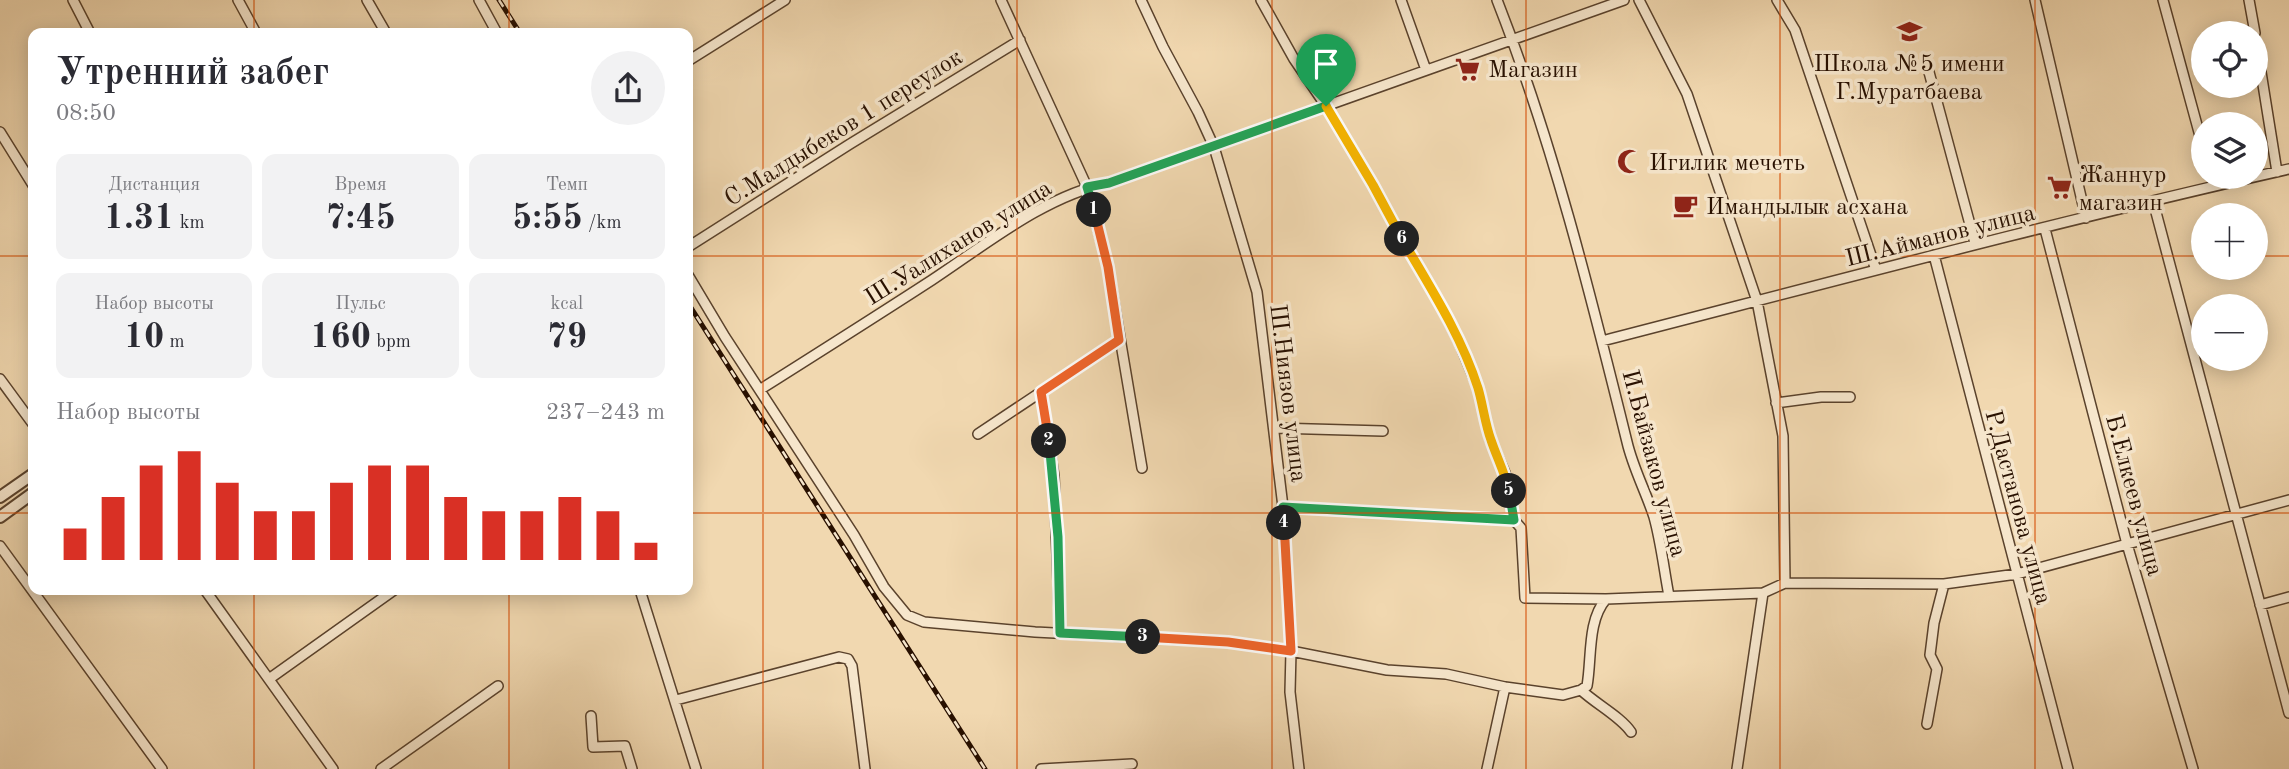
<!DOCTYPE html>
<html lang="ru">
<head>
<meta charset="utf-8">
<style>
  body { margin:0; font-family:"Old Standard TT",serif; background:#f2f2f3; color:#2b2b33; height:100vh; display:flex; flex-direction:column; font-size:26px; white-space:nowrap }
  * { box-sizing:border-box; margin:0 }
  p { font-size:23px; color:#7c7c81 }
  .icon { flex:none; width:38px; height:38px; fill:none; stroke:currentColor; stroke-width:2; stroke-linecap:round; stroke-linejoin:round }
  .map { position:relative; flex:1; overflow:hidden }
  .panel { position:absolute; left:28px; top:28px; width:665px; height:567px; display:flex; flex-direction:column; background:#fff; border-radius:14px; box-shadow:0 4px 18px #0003 }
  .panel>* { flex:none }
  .tools { position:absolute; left:2191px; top:21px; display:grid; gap:14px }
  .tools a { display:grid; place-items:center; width:77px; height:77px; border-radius:50%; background:#fff; box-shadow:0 4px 18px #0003; font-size:35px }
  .pin { position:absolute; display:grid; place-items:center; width:60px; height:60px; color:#fff; margin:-72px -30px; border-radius:50% 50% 50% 0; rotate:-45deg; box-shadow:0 0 7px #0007 }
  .pin .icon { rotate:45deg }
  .km { position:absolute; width:35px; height:35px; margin:-18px; border-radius:50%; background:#222; color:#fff; font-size:19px; line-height:35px; text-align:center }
  .round { display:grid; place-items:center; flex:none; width:74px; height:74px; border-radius:37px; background:#f2f2f3 }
  .overview { display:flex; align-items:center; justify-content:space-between; height:119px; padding:0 28px }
  h1 { font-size:38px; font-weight:700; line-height:52px }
  .metrics { display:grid; grid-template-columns:repeat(3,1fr); gap:10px; height:119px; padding:7px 28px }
  .metrics div { display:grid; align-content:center; border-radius:14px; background:#f2f2f3; text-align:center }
  .metrics b { font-size:35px; font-weight:700 }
  .metrics small { font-size:19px; font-weight:400 }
  .metrics p { font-size:19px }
  .chart { height:196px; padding:14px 28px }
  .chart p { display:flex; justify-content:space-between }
  .chart svg { width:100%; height:126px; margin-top:7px; stroke:#d93025; stroke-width:6 }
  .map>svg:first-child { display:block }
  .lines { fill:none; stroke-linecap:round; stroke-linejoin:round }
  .minor-casing { stroke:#5a422c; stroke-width:12 }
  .tertiary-casing { stroke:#5a422c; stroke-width:14 }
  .minor { stroke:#f6e6cc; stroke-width:9 }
  .tertiary { stroke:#f6e6cc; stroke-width:10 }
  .rail-casing { stroke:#281000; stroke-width:5 }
  .rail { stroke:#f6e6cc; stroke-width:2.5; stroke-dasharray:8; stroke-linecap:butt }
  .split-1-casing { stroke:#fff; stroke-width:14 }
  .split-2-casing { stroke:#fff; stroke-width:14 }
  .split-3-casing { stroke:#fff; stroke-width:14 }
  .split-4-casing { stroke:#fff; stroke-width:14 }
  .split-5-casing { stroke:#fff; stroke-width:14 }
  .split-6-casing { stroke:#fff; stroke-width:14 }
  .split-7-casing { stroke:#fff; stroke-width:14 }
  .split-1 { stroke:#22a559; stroke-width:9 }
  .split-2 { stroke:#f0652b; stroke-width:9 }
  .split-3 { stroke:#22a559; stroke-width:9 }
  .split-4 { stroke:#f0652b; stroke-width:9 }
  .split-5 { stroke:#22a559; stroke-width:9 }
  .split-6 { stroke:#f5b400; stroke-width:9 }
  .split-7 { stroke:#f5b400; stroke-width:9 }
  .grid { fill:none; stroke:#d5520b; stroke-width:2; stroke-opacity:0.55 }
  .labels { text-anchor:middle; stroke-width:7; stroke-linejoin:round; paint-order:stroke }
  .poi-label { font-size:24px; fill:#281000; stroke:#f6e6cc; text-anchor:start }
  .street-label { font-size:24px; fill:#281000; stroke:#f6e6cc }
</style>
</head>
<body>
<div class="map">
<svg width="2289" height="769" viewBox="0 0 2289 769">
  <rect width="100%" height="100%" fill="#f1d8b0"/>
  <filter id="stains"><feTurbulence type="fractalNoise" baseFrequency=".00286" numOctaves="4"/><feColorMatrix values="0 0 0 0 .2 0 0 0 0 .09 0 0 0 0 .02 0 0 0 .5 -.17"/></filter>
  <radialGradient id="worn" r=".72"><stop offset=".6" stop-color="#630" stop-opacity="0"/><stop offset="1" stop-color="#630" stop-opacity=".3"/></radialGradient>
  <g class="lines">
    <defs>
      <path id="minor" d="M73,0L90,33
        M238,0L256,33
        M367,0L386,33
        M479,0L497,33
        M1001,0L1087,187L1108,267L1142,468
        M1261,0L1294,59L1326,106L1373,185L1401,238L1437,298L1459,342L1478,388L1490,439L1505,473L1514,520L1521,528L1525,598L1606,599
        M1401,0L1426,70
        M1497,0C1552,140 1591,296 1627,442C1633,468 1646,492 1654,517C1661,542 1664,570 1669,596
        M1639,0L1687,94L1757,301L1783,436L1785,583
        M1777,0L1795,30L1876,270
        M2035,0L2086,218
        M2163,0L2203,147
        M2249,0L2255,33
        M2256,41L2277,172
        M688,61L785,0
        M1926,61L1975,243
        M0,132L33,185
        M2153,201L2289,713
        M2045,229L2127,544L2193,769
        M688,247L850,144L1020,40
        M1934,255L2068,769
        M688,275L725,337L854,535L884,587L907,615L924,622L1035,632L1229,642L1291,651L1283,507L1257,292L1214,147L1198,112L1163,47L1141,0
        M1602,341C1831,282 2059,221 2289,169
        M0,379L33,424
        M761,389C818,353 875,317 932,280C985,245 1046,195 1109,183L1624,0
        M1041,392L1054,476L1060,633
        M1776,403L1821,397H1850
        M1275,428L1383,431
        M978,434L1119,340
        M1283,507L1514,520
        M0,546L162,769
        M205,590L333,769
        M640,590L696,769
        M1763,593L1785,583L1944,584L2017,574L2289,500
        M2260,605L2289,597
        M269,679L394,590
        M1581,690C1596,704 1621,717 1631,732
        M676,700L839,657L848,659L852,666L865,769
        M591,716L593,747L625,746L632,769
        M1927,724L1937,669L1930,655L1934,623L1944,584
        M381,769L498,686
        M1041,769L1132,764
        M1299,769L1290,692L1291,651L1387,670L1446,674L1505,687L1563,695L1581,690L1587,686C1592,658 1587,621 1606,599L1763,593L1737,769
        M1487,769L1505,687"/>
      <path id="tertiary" d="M0,497L33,474
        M0,517L33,493"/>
    </defs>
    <!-- minor casing -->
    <use href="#minor" class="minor-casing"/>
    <!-- tertiary casing -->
    <use href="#tertiary" class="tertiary-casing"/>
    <!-- minor -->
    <use href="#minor" class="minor"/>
    <!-- tertiary -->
    <use href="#tertiary" class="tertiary"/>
    <defs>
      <path id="rail" d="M499,0L520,33
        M688,303L985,769"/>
    </defs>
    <!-- rail casing -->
    <use href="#rail" class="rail-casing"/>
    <!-- rail -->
    <use href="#rail" class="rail"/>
  </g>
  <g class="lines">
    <defs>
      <path id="split-1" d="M1094,210L1087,187L1109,183L1326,106"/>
      <path id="split-2" d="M1049,441L1041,392L1119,340L1108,267L1094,210"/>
      <path id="split-3" d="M1049,441L1058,537L1060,633L1143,637"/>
      <path id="split-4" d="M1143,637L1228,642L1291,651L1284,523"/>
      <path id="split-5" d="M1284,523L1283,507L1514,520L1509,491"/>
      <path id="split-6" d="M1402,239C1430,287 1461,335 1478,388C1483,405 1485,424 1491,440C1497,458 1505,473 1509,491"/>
      <path id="split-7" d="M1326,106L1373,185L1402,239"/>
    </defs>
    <!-- split-1 casing -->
    <use href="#split-1" class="split-1-casing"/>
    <!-- split-2 casing -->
    <use href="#split-2" class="split-2-casing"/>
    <!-- split-3 casing -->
    <use href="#split-3" class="split-3-casing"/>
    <!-- split-4 casing -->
    <use href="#split-4" class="split-4-casing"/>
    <!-- split-5 casing -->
    <use href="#split-5" class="split-5-casing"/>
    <!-- split-6 casing -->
    <use href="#split-6" class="split-6-casing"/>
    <!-- split-7 casing -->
    <use href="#split-7" class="split-7-casing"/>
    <!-- split-1 -->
    <use href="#split-1" class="split-1"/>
    <!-- split-2 -->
    <use href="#split-2" class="split-2"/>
    <!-- split-3 -->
    <use href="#split-3" class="split-3"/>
    <!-- split-4 -->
    <use href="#split-4" class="split-4"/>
    <!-- split-5 -->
    <use href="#split-5" class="split-5"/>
    <!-- split-6 -->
    <use href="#split-6" class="split-6"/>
    <!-- split-7 -->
    <use href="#split-7" class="split-7"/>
  </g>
  <!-- grid -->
  <path class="grid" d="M254,0V33M509,0V33M763,0V769M1017,0V769M1272,0V769M1526,0V769M1780,0V769M2035,0V769M0,256H33M688,256H2203M2256,256H2289M0,513H33M688,513H2289M254,590V769M509,590V769"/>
  <!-- icons -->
  <defs>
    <symbol id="school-bare" viewBox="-9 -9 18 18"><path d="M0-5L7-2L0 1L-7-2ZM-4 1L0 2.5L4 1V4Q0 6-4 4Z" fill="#8f2418" stroke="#f6e6cc" stroke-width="2.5" paint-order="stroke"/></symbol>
    <symbol id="supermarket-bare" viewBox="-9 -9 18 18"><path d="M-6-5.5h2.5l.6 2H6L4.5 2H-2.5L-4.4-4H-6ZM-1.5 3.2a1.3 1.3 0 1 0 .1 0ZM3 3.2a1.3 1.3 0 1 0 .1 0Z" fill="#8f2418" stroke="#f6e6cc" stroke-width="2.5" paint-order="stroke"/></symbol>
    <symbol id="mosque-bare" viewBox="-9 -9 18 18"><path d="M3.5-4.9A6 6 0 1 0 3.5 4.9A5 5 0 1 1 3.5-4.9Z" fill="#8f2418" stroke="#f6e6cc" stroke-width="2.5" paint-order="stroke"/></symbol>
    <symbol id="cafe-bare" viewBox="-9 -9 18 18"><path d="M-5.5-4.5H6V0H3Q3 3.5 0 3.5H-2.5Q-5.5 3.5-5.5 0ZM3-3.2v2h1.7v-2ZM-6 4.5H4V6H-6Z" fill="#8f2418" stroke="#f6e6cc" stroke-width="2.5" paint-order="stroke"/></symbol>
  </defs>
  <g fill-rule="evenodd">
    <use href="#school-bare" x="1892" y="14" width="35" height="35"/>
    <use href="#supermarket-bare" x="1450" y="52" width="35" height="35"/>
    <use href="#mosque-bare" x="1612" y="144" width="35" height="35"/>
    <use href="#supermarket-bare" x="2042" y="170" width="35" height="35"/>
    <use href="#cafe-bare" x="1668" y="188" width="35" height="35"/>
  </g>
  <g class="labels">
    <!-- poi labels -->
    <g class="poi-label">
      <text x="1909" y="71" text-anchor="middle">Школа №5 имени<tspan x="1909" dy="28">Г.Муратбаева</tspan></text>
      <text x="1488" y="77">Магазин</text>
      <text x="1649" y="170">Игилик мечеть</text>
      <text x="2079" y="182">Жаннур<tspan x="2079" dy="28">магазин</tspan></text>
      <text x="1706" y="214">Имандылык асхана</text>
    </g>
    <!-- street labels -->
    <g class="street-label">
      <text transform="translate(843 127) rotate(-32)" y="8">С.Малдыбеков 1 переулок</text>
      <text transform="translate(1940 235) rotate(-14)" y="8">Ш.Айманов улица</text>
      <text transform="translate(958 242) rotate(-32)" y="8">Ш.Уалиханов улица</text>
      <text transform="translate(1289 393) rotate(83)" y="8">Ш.Ниязов улица</text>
      <text transform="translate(1655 463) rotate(75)" y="8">И.Байзаков улица</text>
      <text transform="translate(2135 495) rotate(75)" y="8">Б.Елкеев улица</text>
      <text transform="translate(2019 507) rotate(75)" y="8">Р.Дастанова улица</text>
    </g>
  </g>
  <rect width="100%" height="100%" filter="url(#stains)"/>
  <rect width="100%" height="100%" fill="url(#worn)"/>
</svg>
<div class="tools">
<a><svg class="icon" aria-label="locate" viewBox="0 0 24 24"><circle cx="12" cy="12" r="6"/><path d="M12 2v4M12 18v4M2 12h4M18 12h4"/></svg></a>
<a><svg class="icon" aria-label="layers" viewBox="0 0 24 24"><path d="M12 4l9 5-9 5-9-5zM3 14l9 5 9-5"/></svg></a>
<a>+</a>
<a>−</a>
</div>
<div class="pin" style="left:1326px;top:106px;background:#1e9e55"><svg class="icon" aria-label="arrive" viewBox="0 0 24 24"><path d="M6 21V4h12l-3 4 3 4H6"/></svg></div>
<b class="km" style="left:1094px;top:210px">1</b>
<b class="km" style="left:1049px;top:441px">2</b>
<b class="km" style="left:1143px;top:637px">3</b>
<b class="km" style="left:1284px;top:523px">4</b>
<b class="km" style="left:1509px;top:491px">5</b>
<b class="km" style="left:1402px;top:239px">6</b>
<section class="panel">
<div class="overview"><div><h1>Утренний забег</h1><p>08:50</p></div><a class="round"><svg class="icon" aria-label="share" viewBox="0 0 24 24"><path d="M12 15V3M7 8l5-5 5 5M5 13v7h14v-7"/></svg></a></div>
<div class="metrics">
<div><p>Дистанция</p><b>1.31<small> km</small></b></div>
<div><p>Время</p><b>7:45</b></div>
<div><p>Темп</p><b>5:55<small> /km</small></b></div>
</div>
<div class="metrics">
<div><p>Набор высоты</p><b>10<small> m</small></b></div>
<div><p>Пульс</p><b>160<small> bpm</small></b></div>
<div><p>kcal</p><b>79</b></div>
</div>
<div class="chart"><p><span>Набор высоты</span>237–243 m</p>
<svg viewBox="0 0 160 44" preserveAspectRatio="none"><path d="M5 44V33M15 44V22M25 44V11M35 44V6M45 44V17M55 44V27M65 44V27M75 44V17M85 44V11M95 44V11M105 44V22M115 44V27M125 44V27M135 44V22M145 44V27M155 44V38"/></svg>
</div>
</section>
</div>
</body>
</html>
